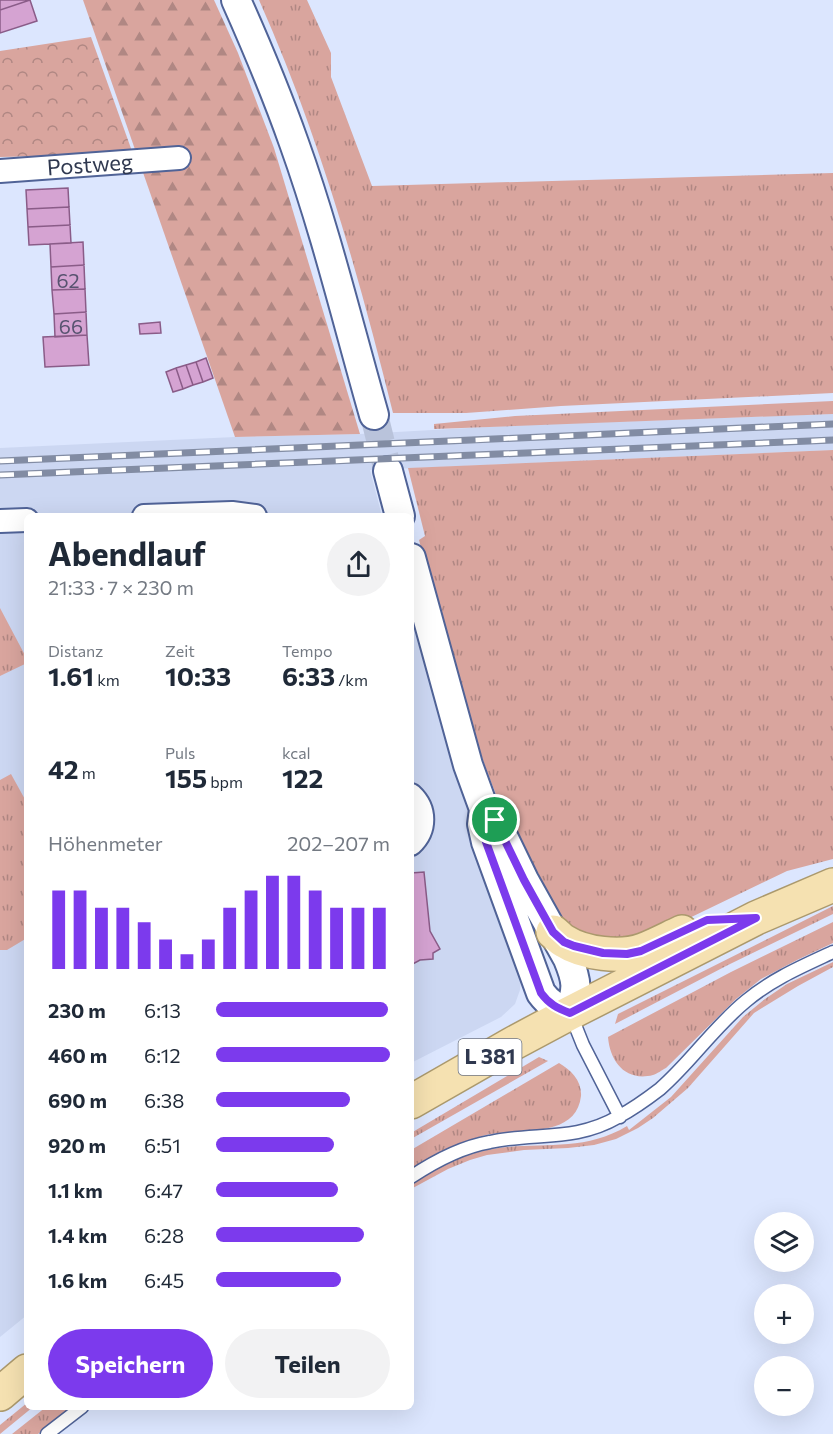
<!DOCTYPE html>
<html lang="de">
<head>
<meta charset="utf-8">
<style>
  body { margin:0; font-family:Commissioner,sans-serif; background:#f2f2f3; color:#1f2937; height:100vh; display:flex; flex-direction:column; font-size:22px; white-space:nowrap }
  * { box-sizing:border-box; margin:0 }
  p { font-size:20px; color:#747a83 }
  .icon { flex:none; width:33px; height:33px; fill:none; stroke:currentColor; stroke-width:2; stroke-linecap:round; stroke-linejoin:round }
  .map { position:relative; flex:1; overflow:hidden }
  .details { position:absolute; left:24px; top:513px; width:390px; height:897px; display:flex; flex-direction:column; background:#fff; border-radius:9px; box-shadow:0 6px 24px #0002 }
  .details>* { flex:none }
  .tools { position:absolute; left:754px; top:1212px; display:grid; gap:12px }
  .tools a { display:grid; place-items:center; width:60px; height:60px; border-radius:50%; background:#fff; box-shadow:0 6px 24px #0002; font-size:30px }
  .pin { position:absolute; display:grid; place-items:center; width:51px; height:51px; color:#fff; margin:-26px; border:3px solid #fff; border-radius:50%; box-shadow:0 2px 6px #0007 }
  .round { display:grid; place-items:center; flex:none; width:63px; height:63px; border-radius:32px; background:#f2f2f3 }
  .summary { display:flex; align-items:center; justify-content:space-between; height:102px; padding:0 24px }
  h1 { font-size:33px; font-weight:700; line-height:45px }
  .stats { display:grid; grid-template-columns:repeat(3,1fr); gap:9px; height:102px; padding:6px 24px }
  .stats div { display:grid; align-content:center }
  .stats b { font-size:26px; font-weight:700 }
  .stats small { font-size:16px; font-weight:400 }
  .stats p { font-size:16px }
  .chart { height:168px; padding:12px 24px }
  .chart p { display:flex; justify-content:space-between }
  .chart svg { width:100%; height:108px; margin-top:6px; stroke:#7c3aed; stroke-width:6 }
  .action { display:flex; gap:12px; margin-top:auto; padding:12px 24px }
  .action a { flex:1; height:69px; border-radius:36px; background:#7c3aed; color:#fff; font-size:24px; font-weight:700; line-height:69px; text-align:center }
  .action a+a { background:#f2f2f3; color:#1f2937 }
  ul { padding:0 24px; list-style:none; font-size:20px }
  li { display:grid; grid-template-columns:96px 72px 1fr; align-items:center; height:45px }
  li i { height:15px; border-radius:8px; background:#7c3aed }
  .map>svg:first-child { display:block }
  .built { fill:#ccd7f2 }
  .grass { fill:url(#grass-tufts) }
  .forest { fill:url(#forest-firs) }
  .park { fill:url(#park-crowns) }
  .building { fill:#d5a3d2; stroke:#8a5c88; stroke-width:1.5 }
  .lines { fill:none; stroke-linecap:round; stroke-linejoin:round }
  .tertiary-tunnel { stroke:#b9c3db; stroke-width:28; stroke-dasharray:28 14; stroke-linecap:butt }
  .service-casing { stroke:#506397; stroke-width:15 }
  .minor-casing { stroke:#506397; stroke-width:26 }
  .tertiary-casing { stroke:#506397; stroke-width:32 }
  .primary-casing { stroke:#ab996d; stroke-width:36 }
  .service { stroke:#fff; stroke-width:12 }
  .minor { stroke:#fff; stroke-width:22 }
  .tertiary { stroke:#fff; stroke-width:28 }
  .primary { stroke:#f5e1b1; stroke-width:33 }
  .rail-casing { stroke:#828ca3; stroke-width:7 }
  .rail { stroke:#fff; stroke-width:4.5; stroke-dasharray:14; stroke-linecap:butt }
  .route-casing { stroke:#fff; stroke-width:12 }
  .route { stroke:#7c3aed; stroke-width:8 }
  .labels { text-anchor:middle; stroke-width:5; stroke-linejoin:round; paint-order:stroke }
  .number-label { font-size:20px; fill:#585370 }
  .shield { fill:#fff; stroke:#6d7484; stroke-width:1.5 }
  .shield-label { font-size:21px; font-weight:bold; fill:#2f384f }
  .street-label { font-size:22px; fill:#2f384f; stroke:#fff }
</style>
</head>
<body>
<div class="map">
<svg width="833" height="1434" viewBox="0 0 833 1434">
  <defs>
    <pattern id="grass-tufts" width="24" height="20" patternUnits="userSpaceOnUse" patternTransform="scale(1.5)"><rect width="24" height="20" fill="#d9a59e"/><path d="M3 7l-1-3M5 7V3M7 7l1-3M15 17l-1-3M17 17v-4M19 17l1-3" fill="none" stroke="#b08783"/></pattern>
    <pattern id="forest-firs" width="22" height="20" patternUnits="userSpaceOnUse" patternTransform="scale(1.5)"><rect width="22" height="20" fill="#d9a59e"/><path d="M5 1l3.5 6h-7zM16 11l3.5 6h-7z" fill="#b08783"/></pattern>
    <pattern id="park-crowns" width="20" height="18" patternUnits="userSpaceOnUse" patternTransform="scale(1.5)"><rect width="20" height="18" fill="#d9a59e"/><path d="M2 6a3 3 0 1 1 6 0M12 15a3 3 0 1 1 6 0" fill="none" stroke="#b08783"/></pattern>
  </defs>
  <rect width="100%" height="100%" fill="#dce6fe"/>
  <!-- built -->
  <path class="built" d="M833,414V450L370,470L382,516H27V1315L0,1337V448L235,437L360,434L522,425Z
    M411,603L461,787L516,955L521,977L520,990L515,1004L501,1017L411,1063Z"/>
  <!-- grass -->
  <path class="grass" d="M259,0H307L331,53V77L372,186L833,173V393L561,406L466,413H393C358,272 318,132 259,0Z
    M833,401V414L434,429V424L515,416Z
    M833,450V859L787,871L650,937L605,941L571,927L546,903L511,833L486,769L448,656L419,540L425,536L408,468Z
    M0,608L27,659V663L0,676Z
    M11,774L27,803V938L7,950H0V780Z
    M833,906V914L728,965L615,1024L618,1014Z
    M833,922V943L797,960L761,979L736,999L666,1068C662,1070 657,1074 653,1075C626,1082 610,1062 608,1037L731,972Z
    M833,962V967L798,986L754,1013L688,1088L653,1118L638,1128L616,1139L594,1145L568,1148L524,1150L487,1155L470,1160L448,1169L411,1189V1183L415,1180C438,1168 461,1155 487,1150C536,1140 581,1154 627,1126L629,1130L671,1097L743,1017L765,999L787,984Z
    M539,1057L548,1061L411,1139V1133Z
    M559,1063C571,1070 582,1081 581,1096C576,1141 513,1127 482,1136C457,1143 433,1156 411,1170V1150Z
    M27,1403V1407H33L0,1434V1425Z
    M46,1407H72L38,1434H12Z"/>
  <!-- forest -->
  <path class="forest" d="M83,0H214L238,53L274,148L360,434L235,437Z"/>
  <!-- park -->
  <path class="park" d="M91,37L133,154L0,157V51Z"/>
  <!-- building -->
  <path class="building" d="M0,0H30L0,10Z
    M30,0L37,21L0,33V10Z
    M68,188L69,207L27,209L26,190Z
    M69,207L70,225L28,227L27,209Z
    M70,225L71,243L29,245L28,227Z
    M83,242L84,265L51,267L50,244Z
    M84,265L85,289L52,290L51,267Z
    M85,289L86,312L54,314L52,290Z
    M86,312L87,335L55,337L54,314Z
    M160,322L161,333L140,334L139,324Z
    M87,335L89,365L45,367L43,337Z
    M206,358L213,378L203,382L196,362Z
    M196,362L203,382L193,385L186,365Z
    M186,365L193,385L183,389L176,368Z
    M176,368L183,389L173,392L166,372Z
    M424,872L430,931L440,949L433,953V959L420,960L411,965V873Z"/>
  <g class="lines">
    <!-- tertiary-tunnel -->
    <path class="tertiary-tunnel" d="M374,415L388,471"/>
    <defs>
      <path id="service" d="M571,1015L583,1045L620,1117
        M411,1177C435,1161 461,1147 490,1142C535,1132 575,1142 618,1117C633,1109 647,1099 660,1089C691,1062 714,1027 746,1001C772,979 803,966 833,952
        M47,1434L82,1407"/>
      <g id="minor">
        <path id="s1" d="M0,171L179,158"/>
        <path d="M144,516L232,513L255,516"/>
        <path d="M0,521L27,520"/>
        <path d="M411,795C426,809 426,830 411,844"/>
      </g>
      <path id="tertiary" d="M236,0C257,47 277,95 294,143C326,232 348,324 374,415
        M388,471L400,516
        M411,558L468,765L484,809L495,820L524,880L568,959C578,983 577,988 570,1013C557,1008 549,1004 541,993L486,842L482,824L484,809"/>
      <path id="primary" d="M553,932C557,935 560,939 564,941C584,954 621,958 643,950C656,945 669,938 682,932
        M411,1102L512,1044L570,1013L756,918L833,885
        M0,1394L27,1371"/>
    </defs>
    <!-- service casing -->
    <use href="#service" class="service-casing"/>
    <!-- minor casing -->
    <use href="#minor" class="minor-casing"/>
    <!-- tertiary casing -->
    <use href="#tertiary" class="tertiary-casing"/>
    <!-- primary casing -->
    <use href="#primary" class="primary-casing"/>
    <!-- service -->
    <use href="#service" class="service"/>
    <!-- minor -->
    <use href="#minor" class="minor"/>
    <!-- tertiary -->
    <use href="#tertiary" class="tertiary"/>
    <!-- primary -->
    <use href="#primary" class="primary"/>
    <defs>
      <path id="rail" d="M0,461L833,424
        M0,475L833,440"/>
    </defs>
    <!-- rail casing -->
    <use href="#rail" class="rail-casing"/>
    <!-- rail -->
    <use href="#rail" class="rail"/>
  </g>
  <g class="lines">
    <defs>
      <path id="route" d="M484,809L495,820L524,880L553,932L564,942L574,946L603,953L627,954L641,951L707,920L756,918L570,1013C557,1008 549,1004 541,993L486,842L482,824Z"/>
    </defs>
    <!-- route casing -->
    <use href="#route" class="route-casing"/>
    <!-- route -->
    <use href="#route" class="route"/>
  </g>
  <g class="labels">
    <!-- number labels -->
    <g class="number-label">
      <text x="68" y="288">62</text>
      <text x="71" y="334">66</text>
    </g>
    <!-- shield labels -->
    <rect class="shield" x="458.5" y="1039" width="63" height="36" rx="4.5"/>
    <g class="shield-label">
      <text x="490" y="1064">L 381</text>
    </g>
    <!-- street labels -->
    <g class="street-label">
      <text dy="8" stroke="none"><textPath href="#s1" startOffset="90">Postweg</textPath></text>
    </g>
  </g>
</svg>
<div class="tools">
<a><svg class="icon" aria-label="layers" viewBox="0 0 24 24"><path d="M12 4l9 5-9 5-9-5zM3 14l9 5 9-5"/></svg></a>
<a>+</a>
<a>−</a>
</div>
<div class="pin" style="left:495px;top:820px;background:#1e9e55"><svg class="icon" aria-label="arrive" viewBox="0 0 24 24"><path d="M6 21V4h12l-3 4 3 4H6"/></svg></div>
<section class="details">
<div class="summary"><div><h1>Abendlauf</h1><p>21:33 · 7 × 230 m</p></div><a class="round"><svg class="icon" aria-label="share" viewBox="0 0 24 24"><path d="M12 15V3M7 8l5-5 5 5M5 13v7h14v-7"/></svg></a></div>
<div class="stats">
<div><p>Distanz</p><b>1.61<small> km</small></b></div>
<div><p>Zeit</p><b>10:33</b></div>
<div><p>Tempo</p><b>6:33<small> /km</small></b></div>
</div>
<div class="stats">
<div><b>42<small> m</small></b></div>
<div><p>Puls</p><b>155<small> bpm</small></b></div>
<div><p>kcal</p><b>122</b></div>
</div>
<div class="chart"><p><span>Höhenmeter</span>202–207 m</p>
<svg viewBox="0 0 160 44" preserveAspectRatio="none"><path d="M5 44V12M15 44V12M25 44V19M35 44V19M45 44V25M55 44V32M65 44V38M75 44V32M85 44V19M95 44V12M105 44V6M115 44V6M125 44V12M135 44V19M145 44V19M155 44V19"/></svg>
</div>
<ul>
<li><b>230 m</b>6:13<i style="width:99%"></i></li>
<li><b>460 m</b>6:12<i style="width:100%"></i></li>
<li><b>690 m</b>6:38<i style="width:77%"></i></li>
<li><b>920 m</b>6:51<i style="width:68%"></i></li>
<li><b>1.1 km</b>6:47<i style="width:70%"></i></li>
<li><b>1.4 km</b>6:28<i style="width:85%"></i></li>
<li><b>1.6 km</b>6:45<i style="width:72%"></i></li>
</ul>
<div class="action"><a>Speichern</a><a>Teilen</a></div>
</section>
</div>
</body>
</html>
